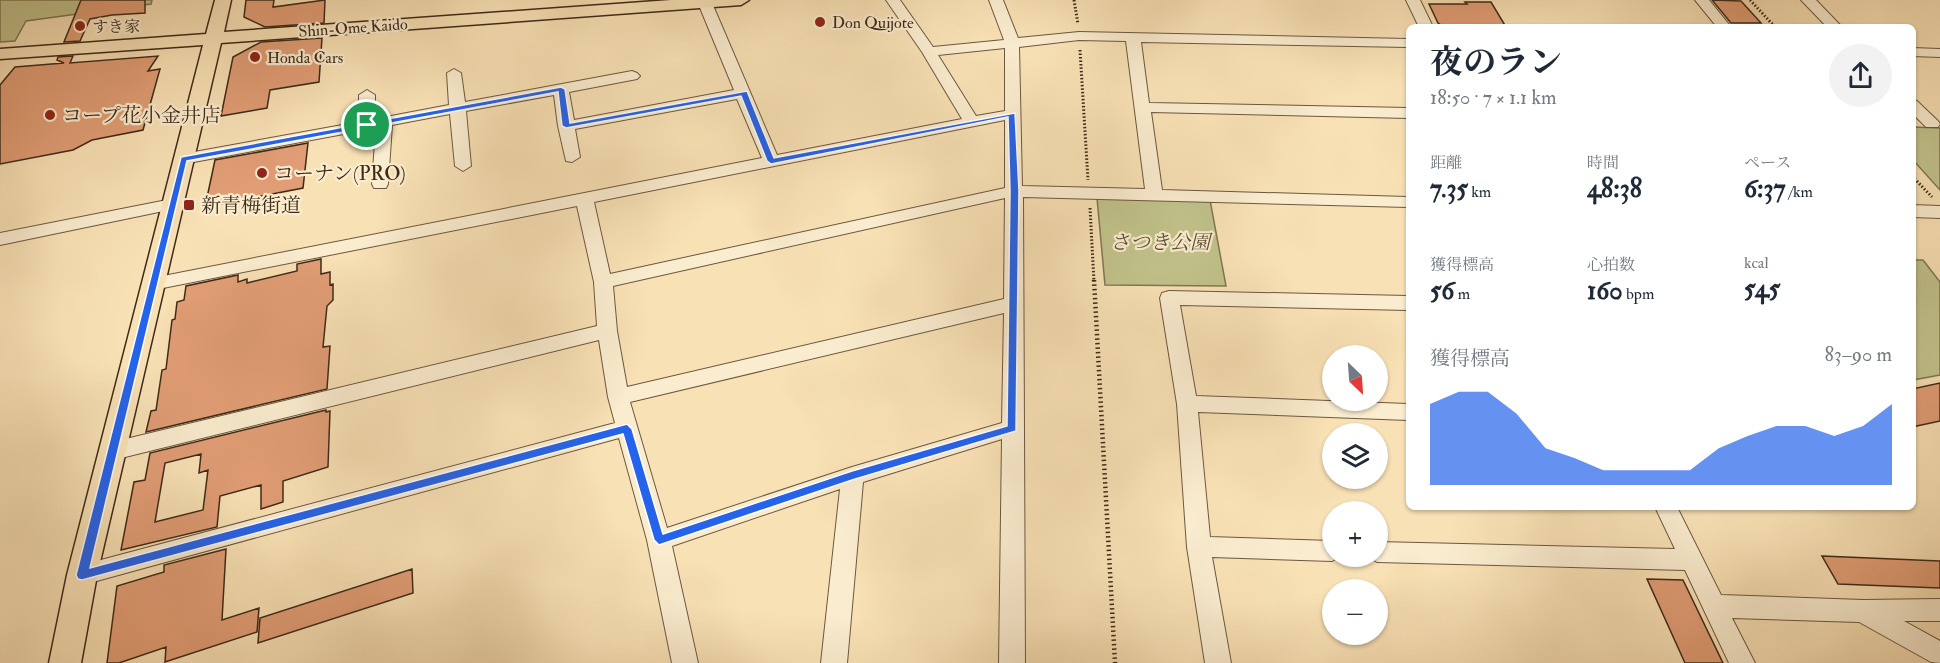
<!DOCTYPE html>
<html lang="ja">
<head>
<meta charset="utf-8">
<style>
  body { margin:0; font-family:"IM FELL Double Pica","Noto Serif JP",serif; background:#f2f2f3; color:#1f2937; height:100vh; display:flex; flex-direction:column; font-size:22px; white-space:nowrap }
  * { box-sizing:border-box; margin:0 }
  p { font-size:20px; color:#747a83 }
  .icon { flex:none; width:33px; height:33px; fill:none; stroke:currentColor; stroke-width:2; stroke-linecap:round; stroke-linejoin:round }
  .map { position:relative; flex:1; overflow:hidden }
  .drawer { position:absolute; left:1406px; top:24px; width:510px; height:486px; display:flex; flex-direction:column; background:#fff; border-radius:9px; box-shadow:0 2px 4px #0004 }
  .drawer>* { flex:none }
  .needle { width:39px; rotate:155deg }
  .buttons { position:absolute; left:1322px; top:345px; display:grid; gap:12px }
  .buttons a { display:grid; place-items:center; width:66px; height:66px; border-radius:50%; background:#fff; box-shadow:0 2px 4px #0004; font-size:30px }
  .pin { position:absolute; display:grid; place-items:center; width:51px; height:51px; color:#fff; margin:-26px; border:3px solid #fff; border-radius:50%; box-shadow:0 2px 6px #0007 }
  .round { display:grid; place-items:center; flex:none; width:63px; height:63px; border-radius:32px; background:#f2f2f3 }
  .overview { display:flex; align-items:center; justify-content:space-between; height:102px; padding:0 24px }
  h1 { font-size:33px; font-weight:700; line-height:45px }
  .metrics { display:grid; grid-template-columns:repeat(3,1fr); gap:9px; height:102px; padding:6px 24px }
  .metrics div { display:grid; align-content:center }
  .metrics b { font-size:26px; font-weight:700 }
  .metrics small { font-size:16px; font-weight:400 }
  .metrics p { font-size:16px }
  .chart { height:168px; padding:12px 24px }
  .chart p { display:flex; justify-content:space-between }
  .chart svg { width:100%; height:108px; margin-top:6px; fill:#2563eb; opacity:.7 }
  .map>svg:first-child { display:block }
  .green { fill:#c1c28b; stroke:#807652; stroke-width:1.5 }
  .building { fill:#e19d75; stroke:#3e2a18; stroke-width:1.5; fill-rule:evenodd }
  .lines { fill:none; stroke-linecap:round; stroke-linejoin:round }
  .minor-casing { stroke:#6c583f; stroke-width:2 }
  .major-casing { stroke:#3e2a18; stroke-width:3 }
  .path-far1 { stroke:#3e2a18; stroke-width:3; stroke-dasharray:1.5 2; stroke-linecap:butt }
  .path { stroke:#3e2a18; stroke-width:4.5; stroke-dasharray:1.5 3; stroke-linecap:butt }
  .minor { fill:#faeccf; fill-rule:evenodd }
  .major { fill:#f8e1b5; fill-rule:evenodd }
  .route { fill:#2563eb; stroke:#fff; stroke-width:1.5; fill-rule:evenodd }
  .poi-dot { fill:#8f2418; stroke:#faeccf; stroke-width:2 }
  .labels { text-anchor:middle; stroke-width:4.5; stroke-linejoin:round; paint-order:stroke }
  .far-poi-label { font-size:16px; fill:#3e2a18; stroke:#faeccf; text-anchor:start }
  .far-street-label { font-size:16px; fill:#3e2a18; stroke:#faeccf }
  .poi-label { font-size:20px; fill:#3e2a18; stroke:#faeccf; text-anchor:start }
  .park-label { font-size:20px; font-style:italic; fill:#5f5035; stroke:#faeccf }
</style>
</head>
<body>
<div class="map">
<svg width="1940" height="663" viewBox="0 0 1940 663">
  <rect width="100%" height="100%" fill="#f8e1b5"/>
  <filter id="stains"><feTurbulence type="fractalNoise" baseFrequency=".00333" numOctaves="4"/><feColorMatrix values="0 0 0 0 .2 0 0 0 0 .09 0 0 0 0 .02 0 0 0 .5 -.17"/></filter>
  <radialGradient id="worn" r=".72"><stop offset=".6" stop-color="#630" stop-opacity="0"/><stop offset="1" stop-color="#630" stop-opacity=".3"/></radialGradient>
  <!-- green -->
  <path class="green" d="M0,0H152L151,4L26,21L15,41L0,42Z
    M1913,127L1940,128V190L1913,160Z
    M1097,198L1210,200L1226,286L1105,285Z
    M1913,260H1923L1940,282V375L1913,380Z"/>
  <!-- building -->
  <path class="building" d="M81,0H145V13L112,15L90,19L80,41L64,42Z
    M246,0H274L273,7L325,0L324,23L265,27L244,17Z
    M1712,0L1741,1L1761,23H1731Z
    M1465,2H1491L1506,27L1441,25L1438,23L1429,4H1467Z
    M322,38L319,82L270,90L267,108L221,116L233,57L261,42Z
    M73,56L70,63L158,56L148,71L160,69L143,130L92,140L73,150L0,164V85L15,67L64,63L57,60L58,57Z
    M308,143L303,188L205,207L215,160Z
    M321,259V274L330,272V285L333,284V300L327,306L323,347L330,346L327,389L146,432L151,411L156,410L162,370L166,369L172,320L175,319L177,302L184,300L186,286L238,275V282L247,279V283L297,271V264Z
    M1940,383V421L1912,427V389Z
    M326,410V412L330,411L328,467L283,481V502L261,509V485L220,496L217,527L121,550L134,482L145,480L150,453ZM201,454L199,473L208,470L203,510L155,522L165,463Z
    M226,549L222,620L259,608L257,632L165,662L166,647L119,663H107L117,586L164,572V565Z
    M1822,556L1940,561V588L1838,584Z
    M412,569L413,593L258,643L260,618Z
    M1647,579L1683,580L1723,663H1685Z"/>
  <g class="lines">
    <defs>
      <path id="minor" d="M700,0H710L712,3L777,155L962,119L922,52L886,0H900L933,47L1004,40L989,0H1003L1018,38L1079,32L1408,39V47L1141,42L1149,103L1408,108V118L1151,112L1162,190L1408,197V207L1023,197L1025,663H999L1002,439L863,482L847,663H821L840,489L672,546L698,663H672L647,540L619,438L82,585L74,582L70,575L74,568L82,565L615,423L608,397L599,340L113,460L105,457L102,451L105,445L113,442L597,326L594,282L577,206L153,290L146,289L144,284L146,279L153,278L762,158L737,99L575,129L580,157L572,162L566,161L558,126L554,95L466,111L471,166L463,171L455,166L450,114L392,125L388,184L386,188H374L372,184L376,128L183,164L175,159L183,154L359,122V95L367,90L375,95V119L449,105L447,73L454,69L461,73L465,102L632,71L637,73L640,76L637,79L569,92L574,120L734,90L698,3ZM1079,40L1126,41L1145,189L1022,186L1019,47ZM1005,48V111L976,116L938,55ZM1005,120V188L610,274L594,202ZM1005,198L1004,299L627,387L617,331L613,286ZM1004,313L1002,423L852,467L667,528L630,402Z
        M1406,0H1420L1433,27H1419Z
        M1695,0H1709L1731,27H1717Z
        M1801,0H1816L1842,27H1827Z
        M1912,48L1940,49V57L1912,56Z
        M1912,99L1917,101L1938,121L1940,124L1938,127H1926L1912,113Z
        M172,199L178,200L181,204L178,208L0,245V233Z
        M1912,205L1940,206V218L1912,217Z
        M1169,291L1408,296V310L1180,305L1196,396L1408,404V420L1198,412L1210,537L1332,541V556H1341L1332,561L1212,557L1231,663H1205L1187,547L1177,404L1160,298L1162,293Z
        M1655,507H1677L1721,595L1863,600L1940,599V621H1904L1940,641V663L1931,662L1859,622L1732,618L1755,663H1729L1685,570L1377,562L1367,556H1377V542L1675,549Z"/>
      <path id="major" d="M215,0H231L224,32L671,0H749L741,5L221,43L97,575L81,663H49L67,575L203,45L0,59V49L206,34Z"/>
    </defs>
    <!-- minor casing -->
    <use href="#minor" class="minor-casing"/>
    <!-- major casing -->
    <use href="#major" class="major-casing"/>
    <!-- path-far1 -->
    <path class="path-far1" d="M1074,0L1078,24
      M1750,0L1775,27
      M1080,50L1088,180
      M1912,176L1932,197
      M1090,208L1094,282"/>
    <!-- path -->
    <path class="path" d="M1094,280L1115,663"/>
    <!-- minor -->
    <use href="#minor" class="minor"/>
    <!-- major -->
    <use href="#major" class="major"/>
  </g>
  <!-- route -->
  <path class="route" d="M561,87L565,89L570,123L747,91L774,158L1015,113L1019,191L1016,431L852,480L659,545L654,540L623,434L82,580L78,579L76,575L181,157ZM558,92L562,126L566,128L741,96L767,161L771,164L1008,117L1010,191L1007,426L852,471L663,534L632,429L627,424L90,568L187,161Z"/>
  <!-- markers -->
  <g class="poi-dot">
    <circle cx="820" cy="22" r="6"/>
    <circle cx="80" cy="26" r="6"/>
    <circle cx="255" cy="57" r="6"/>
    <circle cx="50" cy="115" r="6"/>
    <circle cx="262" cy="173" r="6"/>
    <rect x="183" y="199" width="12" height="12" rx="3"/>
  </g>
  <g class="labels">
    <!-- far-poi labels -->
    <g class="far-poi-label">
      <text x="832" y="28">Don Quijote</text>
      <text x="92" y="32">すき家</text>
      <text x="267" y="63">Honda Cars</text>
    </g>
    <!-- far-street labels -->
    <g class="far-street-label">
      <text transform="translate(353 27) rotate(-4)" y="6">Shin-Ome Kaido</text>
    </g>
    <!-- poi labels -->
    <g class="poi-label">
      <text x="62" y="122">コープ花小金井店</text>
      <text x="274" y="180">コーナン(PRO)</text>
      <text x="201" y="212">新青梅街道</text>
    </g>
    <!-- park labels -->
    <g class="park-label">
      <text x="1160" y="249">さつき公園</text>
    </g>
  </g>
  <rect width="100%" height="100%" filter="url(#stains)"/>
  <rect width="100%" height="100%" fill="url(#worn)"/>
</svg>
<div class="buttons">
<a><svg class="needle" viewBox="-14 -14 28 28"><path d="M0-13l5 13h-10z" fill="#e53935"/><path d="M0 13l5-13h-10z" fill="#747a83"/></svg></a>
<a><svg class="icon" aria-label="layers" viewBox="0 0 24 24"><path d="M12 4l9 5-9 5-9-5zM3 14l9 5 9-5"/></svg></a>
<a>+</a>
<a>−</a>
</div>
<div class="pin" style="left:367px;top:125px;background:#1e9e55"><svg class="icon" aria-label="arrive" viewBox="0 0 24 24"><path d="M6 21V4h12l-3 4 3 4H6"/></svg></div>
<section class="drawer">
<div class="overview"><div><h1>夜のラン</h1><p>18:50 · 7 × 1.1 km</p></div><a class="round"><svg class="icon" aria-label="share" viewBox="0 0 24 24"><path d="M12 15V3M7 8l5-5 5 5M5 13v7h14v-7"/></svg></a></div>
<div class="metrics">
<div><p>距離</p><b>7.35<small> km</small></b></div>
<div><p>時間</p><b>48:38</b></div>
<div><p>ペース</p><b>6:37<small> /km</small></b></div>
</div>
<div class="metrics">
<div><p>獲得標高</p><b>56<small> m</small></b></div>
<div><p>心拍数</p><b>160<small> bpm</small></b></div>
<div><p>kcal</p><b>545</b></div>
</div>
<div class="chart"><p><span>獲得標高</span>83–90 m</p>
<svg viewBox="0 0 160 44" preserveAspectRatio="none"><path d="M0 44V11L10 6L20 6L30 15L40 29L50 33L60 38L70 38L80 38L90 38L100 29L110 24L120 20L130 20L140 24L150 20L160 11V44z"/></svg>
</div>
</section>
</div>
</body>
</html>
